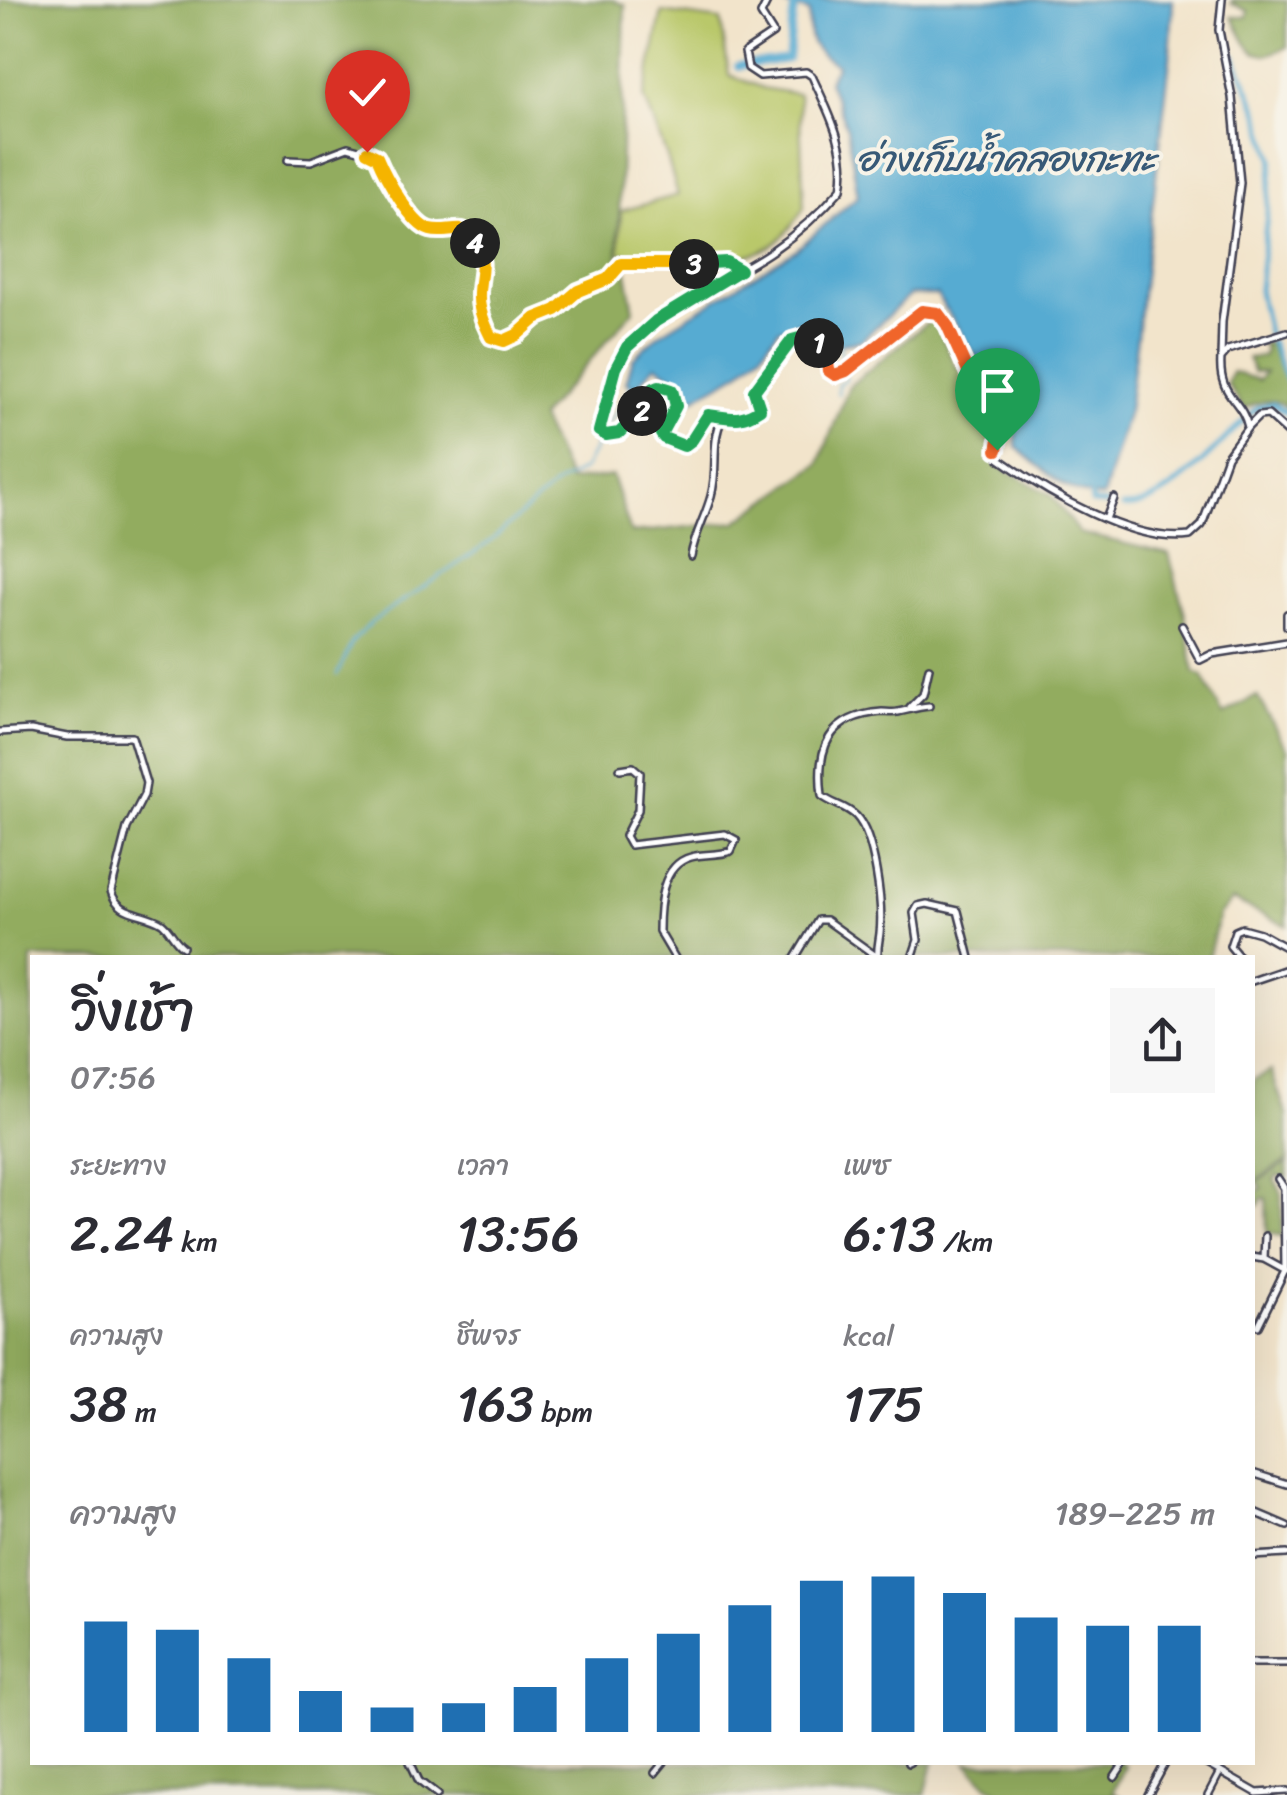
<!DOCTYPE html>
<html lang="th">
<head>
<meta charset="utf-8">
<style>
  body { margin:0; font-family:Sriracha,"Playpen Sans Thai",sans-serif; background:#f7f7f7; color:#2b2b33; height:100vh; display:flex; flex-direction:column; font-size:38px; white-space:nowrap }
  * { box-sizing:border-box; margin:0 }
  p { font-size:32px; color:#7c7c81 }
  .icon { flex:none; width:55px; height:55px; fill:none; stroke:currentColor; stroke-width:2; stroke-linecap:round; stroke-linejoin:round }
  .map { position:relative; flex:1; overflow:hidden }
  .details { position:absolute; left:30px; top:955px; width:1225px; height:810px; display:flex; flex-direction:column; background:#fff; border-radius:0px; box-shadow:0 10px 40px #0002 }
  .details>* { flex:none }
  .pin { position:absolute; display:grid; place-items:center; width:85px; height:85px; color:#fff; margin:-102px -42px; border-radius:50% 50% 50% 0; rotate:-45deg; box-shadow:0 0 10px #0007 }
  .pin .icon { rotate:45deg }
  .km { position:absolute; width:50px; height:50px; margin:-25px; border-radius:50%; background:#222; color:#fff; font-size:28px; line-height:50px; text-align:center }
  .round { display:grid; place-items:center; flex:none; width:105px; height:105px; border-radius:0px; background:#f7f7f7 }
  .head { display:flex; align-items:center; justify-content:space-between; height:170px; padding:0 40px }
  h1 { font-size:55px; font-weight:600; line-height:75px }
  .stats { display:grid; grid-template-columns:repeat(3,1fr); gap:15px; height:170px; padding:10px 40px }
  .stats div { display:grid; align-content:center }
  .stats b { font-size:50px; font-weight:600 }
  .stats small { font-size:28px; font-weight:400 }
  .stats p { font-size:28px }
  .chart { height:280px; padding:20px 40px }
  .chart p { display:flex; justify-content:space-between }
  .chart svg { width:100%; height:180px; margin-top:10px; stroke:#1f6fb2; stroke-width:6 }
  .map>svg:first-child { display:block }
  .green { fill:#b9c86a; stroke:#6e7552; stroke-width:2.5 }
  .forest { fill:#92ac5e; stroke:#5a674c; stroke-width:2.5 }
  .water { fill:#57abd2; stroke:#3c6686; stroke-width:2.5 }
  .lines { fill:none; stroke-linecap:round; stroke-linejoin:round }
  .stream { stroke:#57abd2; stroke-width:2.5 }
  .canal { stroke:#57abd2; stroke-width:5 }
  .river { stroke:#57abd2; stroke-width:8 }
  .minor-casing { stroke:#413f51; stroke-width:10 }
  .minor { stroke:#fff; stroke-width:5 }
  .split-1-casing { stroke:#fff; stroke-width:20 }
  .split-2-casing { stroke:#fff; stroke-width:20 }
  .split-3-casing { stroke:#fff; stroke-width:20 }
  .split-4-casing { stroke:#fff; stroke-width:20 }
  .split-5-casing { stroke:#fff; stroke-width:20 }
  .split-1 { stroke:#f0652b; stroke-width:12 }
  .split-2 { stroke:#22a559; stroke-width:12 }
  .split-3 { stroke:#22a559; stroke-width:12 }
  .split-4 { stroke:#f5b400; stroke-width:12 }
  .split-5 { stroke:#f5b400; stroke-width:12 }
  .labels { text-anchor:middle; stroke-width:8; stroke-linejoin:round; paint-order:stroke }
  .water-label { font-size:35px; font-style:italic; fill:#375977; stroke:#f7f3e8 }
</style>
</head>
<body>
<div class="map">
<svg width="1287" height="1795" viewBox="0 0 1287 1795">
  <rect width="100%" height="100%" fill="#f7f3e8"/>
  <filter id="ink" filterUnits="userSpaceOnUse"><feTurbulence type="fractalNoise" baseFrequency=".01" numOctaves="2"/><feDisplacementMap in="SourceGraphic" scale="20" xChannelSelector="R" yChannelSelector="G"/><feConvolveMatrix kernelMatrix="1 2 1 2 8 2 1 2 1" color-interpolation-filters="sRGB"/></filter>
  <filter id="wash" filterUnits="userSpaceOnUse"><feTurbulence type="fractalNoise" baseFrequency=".0048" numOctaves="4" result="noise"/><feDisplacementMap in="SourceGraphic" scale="40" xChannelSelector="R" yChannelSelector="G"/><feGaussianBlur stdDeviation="2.25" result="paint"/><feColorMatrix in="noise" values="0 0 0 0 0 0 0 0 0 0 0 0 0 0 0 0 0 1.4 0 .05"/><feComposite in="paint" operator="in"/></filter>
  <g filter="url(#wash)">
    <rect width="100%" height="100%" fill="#f2e4cb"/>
    <!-- green -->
    <path class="green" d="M662,12L721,20L729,75L763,88L799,94L804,208C797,218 789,230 780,239C748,271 661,258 619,253L621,211L678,195L667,157L644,97Z"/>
    <!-- forest -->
    <path class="forest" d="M0,0H612L625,5L618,259L625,263L634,310L540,418L570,481L612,476L631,533L736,522L819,464L849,386L933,318L956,366L994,397L990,461L1051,495L1079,533L1169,554L1185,615L1194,672L1202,675L1223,715L1257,696L1287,749V926L1232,900L1219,915L1208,958H32V1762L933,1763L925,1795H0Z
      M1232,0L1287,1V47C1249,66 1249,46 1232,17H1247L1248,11L1231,3Z
      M1269,342L1287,384V408C1276,396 1257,402 1244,409L1227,384L1232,372L1259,380L1265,372H1253L1248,358L1263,356L1265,349L1262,344Z
      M1271,1071L1287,1116V1160L1253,1183V1080Z
      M1287,1162V1177L1278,1175L1274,1179L1281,1191L1282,1236L1267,1233L1266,1199H1261L1259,1205H1253V1193L1262,1189L1257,1182Z
      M1120,1762L1125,1766L1113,1791L1118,1795H1005L988,1785L967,1763Z"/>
    <!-- water -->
    <path class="water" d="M782,0H1173L1170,60L1128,411L1103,497C1068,497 1042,468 1016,447V391L976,357L937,295H910L862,340L839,344L832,331L801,321L779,329L761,353L740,372L688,402L675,377L656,365L637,386L626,383L633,358L658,335L797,249L858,196L847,128L828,81L837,65C811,48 808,44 809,12L784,5Z"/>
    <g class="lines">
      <!-- stream -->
      <path class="stream" d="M839,344L844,368
        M838,394V384L846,379L845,376
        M605,429L632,385
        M337,675L352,642L372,622L487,544L555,485L584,469L601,436"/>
      <!-- canal -->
      <path class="canal" d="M1234,55L1258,110L1273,158L1259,290L1268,333
        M1271,341L1287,381
        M1250,414L1258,408L1272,404L1287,413
        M1091,497L1092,503L1107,504
        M1123,507C1162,509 1217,447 1243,421"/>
      <!-- river -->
      <path class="river" d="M738,66L788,59L794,8"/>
    </g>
  </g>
  <g filter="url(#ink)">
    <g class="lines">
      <defs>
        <path id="minor" d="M768,0L761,14L773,33L745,52L748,68L760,76L806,72L812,76C828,111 849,149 841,189C821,212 798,233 773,250C733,279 640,314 618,360C614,369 612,380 609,389C605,403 597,419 601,433C630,439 643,410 654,388L659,386L672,391L676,400L661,434L664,438L684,446L692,440L709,415C730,417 739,423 760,409L753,391L793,340L803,337L824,346L829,371L835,375L846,371L922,311L942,317L969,374L1002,393C1009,415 993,437 1000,459C1046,492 1132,544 1190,536L1202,525L1227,456L1248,427L1259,416L1268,415L1287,432
          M288,160L311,161L348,147L373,154L419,225L438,231L463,229L475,244L484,265L479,296L481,313L491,337L503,341L517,335L535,318L556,310L578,291L608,279L621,264L726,262L740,270
          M1221,358L1222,322L1240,183L1232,97L1219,30L1222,0
          M1248,427C1242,399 1218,397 1221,358L1228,350L1287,332
          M1106,519L1114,498
          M691,556C695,533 705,518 711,496C719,469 710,444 722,419
          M1287,614V626
          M1182,626L1200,660L1212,654L1287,642
          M910,707L923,694L929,668
          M0,732L31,730L67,737H132L146,783L144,795L127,828L111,891C118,916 143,911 162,923C169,928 174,941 183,947
          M620,769L633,767L640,773L638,810L625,836L630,845L725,834L736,840L731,851C718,856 704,853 691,857C661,865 659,905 659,931L675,958
          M878,957C877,947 879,942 880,933C883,906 875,836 856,816C845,805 833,805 822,796C816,748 828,716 882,712C886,712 894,713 898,712C908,710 918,707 929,706
          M795,958L818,920H826L876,956
          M912,958L918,940L914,913L918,906L927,904L958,911L970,958
          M1240,958L1230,946L1235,931L1242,928L1260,933L1287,948
          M1252,981L1287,969
          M1252,1257L1264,1259L1286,1271
          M1264,1258L1265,1236
          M1258,1326L1285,1271L1284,1188L1278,1179
          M1252,1473L1287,1484
          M1252,1511L1287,1526
          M1252,1556L1287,1554
          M1252,1663H1287
          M410,1762L419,1781L437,1795
          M1203,1762L1257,1793L1287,1791
          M908,1763L910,1762
          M655,1773L664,1762
          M1115,1777L1125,1762
          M1148,1795L1166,1762
          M1208,1795L1220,1772"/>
      </defs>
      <!-- minor casing -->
      <use href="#minor" class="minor-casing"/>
      <!-- minor -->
      <use href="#minor" class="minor"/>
    </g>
  </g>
  <g class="lines" filter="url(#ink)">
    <defs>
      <path id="split-1" d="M819,343L827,351L829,371L835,375L846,371L922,311L938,313L947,325L969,374L1002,393L1005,406L997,450"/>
      <path id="split-2" d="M642,411L654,388L659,386L672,390L676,406L661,434L664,438L684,446L692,440L708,415C730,417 739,423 760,409L754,391L792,340L803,337L819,343"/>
      <path id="split-3" d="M642,411L619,433L606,435L599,431L616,368L627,347L656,321L740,270L726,262L694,264"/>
      <path id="split-4" d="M475,243C488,265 478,276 479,298C479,312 485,325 491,337L504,341L517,335L536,318L556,310L578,291L608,279L621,264H694"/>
      <path id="split-5" d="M367,152L377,157C384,174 411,225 430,230C441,233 452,229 463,230L475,243"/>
    </defs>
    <!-- split-1 casing -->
    <use href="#split-1" class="split-1-casing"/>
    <!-- split-2 casing -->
    <use href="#split-2" class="split-2-casing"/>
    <!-- split-3 casing -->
    <use href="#split-3" class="split-3-casing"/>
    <!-- split-4 casing -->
    <use href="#split-4" class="split-4-casing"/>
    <!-- split-5 casing -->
    <use href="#split-5" class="split-5-casing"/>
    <!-- split-1 -->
    <use href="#split-1" class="split-1"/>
    <!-- split-2 -->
    <use href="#split-2" class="split-2"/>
    <!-- split-3 -->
    <use href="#split-3" class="split-3"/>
    <!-- split-4 -->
    <use href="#split-4" class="split-4"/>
    <!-- split-5 -->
    <use href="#split-5" class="split-5"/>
  </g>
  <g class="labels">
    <!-- water labels -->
    <g class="water-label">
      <text x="1006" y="171">อ่างเก็บน้ำคลองกะทะ</text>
    </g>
  </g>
</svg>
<div class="pin" style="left:997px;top:450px;background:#1e9e55"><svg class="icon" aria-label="arrive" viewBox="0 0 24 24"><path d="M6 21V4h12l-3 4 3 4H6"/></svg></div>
<div class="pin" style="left:367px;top:152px;background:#d93025"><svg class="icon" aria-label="check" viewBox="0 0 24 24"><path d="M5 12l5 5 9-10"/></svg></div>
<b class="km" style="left:819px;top:343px">1</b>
<b class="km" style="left:642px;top:411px">2</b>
<b class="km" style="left:694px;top:264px">3</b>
<b class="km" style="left:475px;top:243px">4</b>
<section class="details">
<div class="head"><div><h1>วิ่งเช้า</h1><p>07:56</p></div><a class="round"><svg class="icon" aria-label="share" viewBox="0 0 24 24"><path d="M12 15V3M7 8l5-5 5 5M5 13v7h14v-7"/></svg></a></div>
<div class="stats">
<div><p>ระยะทาง</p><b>2.24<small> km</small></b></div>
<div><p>เวลา</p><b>13:56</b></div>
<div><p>เพซ</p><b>6:13<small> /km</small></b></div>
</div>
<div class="stats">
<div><p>ความสูง</p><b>38<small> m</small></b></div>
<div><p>ชีพจร</p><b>163<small> bpm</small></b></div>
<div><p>kcal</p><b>175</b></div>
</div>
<div class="chart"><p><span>ความสูง</span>189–225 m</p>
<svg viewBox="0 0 160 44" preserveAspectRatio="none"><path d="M5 44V17M15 44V19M25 44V26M35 44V34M45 44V38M55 44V37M65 44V33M75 44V26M85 44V20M95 44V13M105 44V7M115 44V6M125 44V10M135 44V16M145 44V18M155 44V18"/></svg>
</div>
</section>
</div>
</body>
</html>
